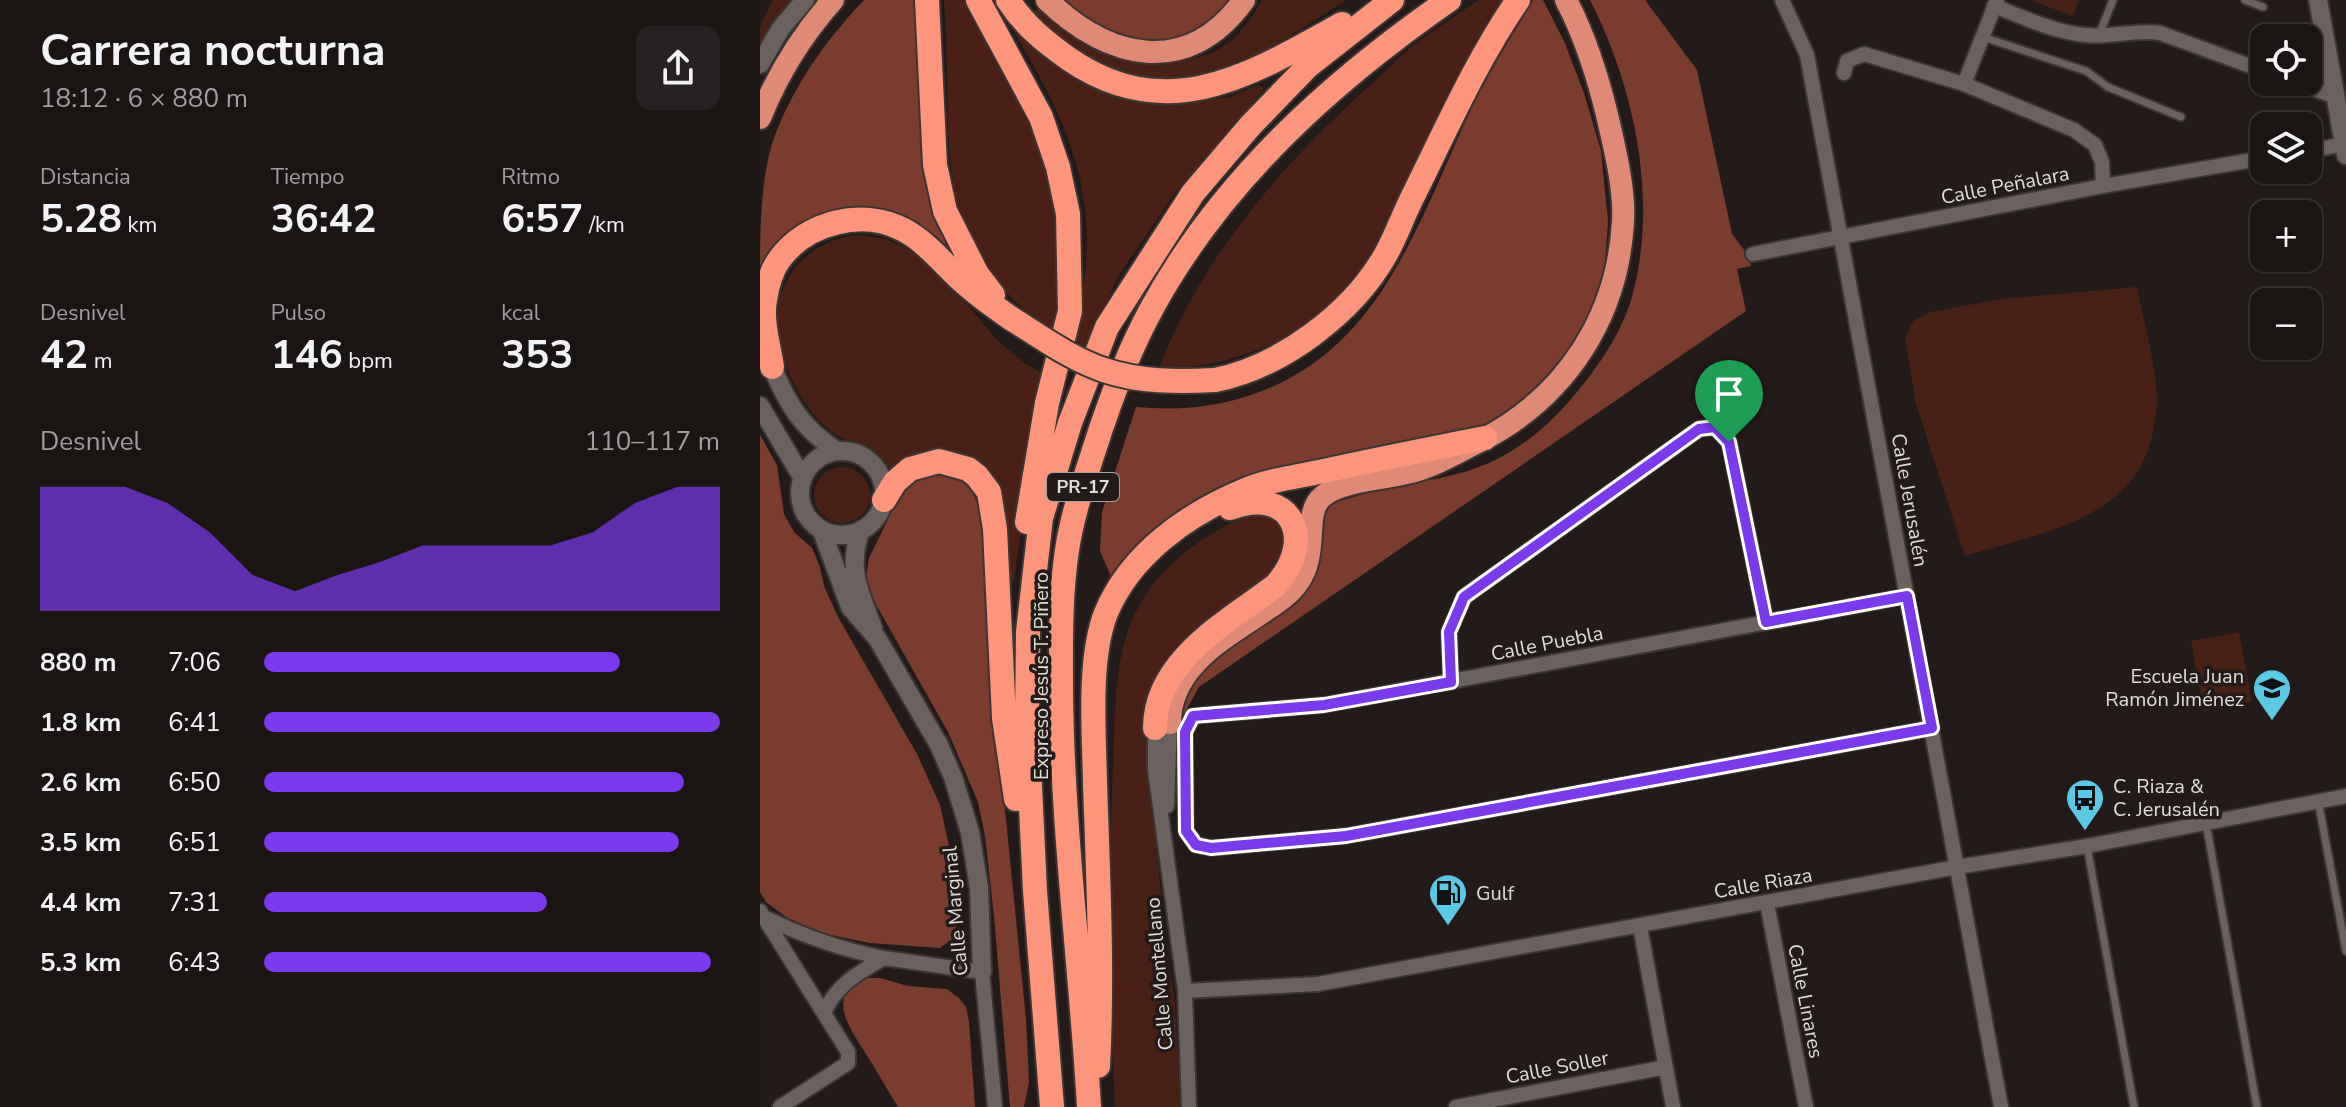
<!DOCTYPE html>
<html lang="es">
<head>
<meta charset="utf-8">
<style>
  body { margin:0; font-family:"Nunito Sans",sans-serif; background:#272121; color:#f1f3f6; height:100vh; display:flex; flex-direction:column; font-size:30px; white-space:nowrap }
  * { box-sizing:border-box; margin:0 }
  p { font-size:26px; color:#9f9ea0 }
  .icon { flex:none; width:44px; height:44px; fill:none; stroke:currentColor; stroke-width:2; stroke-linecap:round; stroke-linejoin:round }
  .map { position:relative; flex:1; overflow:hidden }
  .details { display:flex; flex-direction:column; background:#1a1413; width:760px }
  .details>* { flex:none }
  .buttons { position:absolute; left:1490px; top:24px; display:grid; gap:16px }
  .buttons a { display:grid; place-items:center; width:72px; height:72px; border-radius:16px; background:#1a1413; box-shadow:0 2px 6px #0004,0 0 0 2px #383333; font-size:40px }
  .pin { position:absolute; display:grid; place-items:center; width:68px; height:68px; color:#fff; margin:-82px -34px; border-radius:50% 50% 50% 0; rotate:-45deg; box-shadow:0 0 8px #0007 }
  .pin .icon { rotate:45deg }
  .round { display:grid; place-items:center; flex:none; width:84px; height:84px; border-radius:16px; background:#272121 }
  .overview { display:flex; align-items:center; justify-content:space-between; height:136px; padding:0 40px }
  h1 { font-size:44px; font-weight:700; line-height:60px }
  .metrics { display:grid; grid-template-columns:repeat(3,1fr); gap:12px; height:136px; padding:8px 40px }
  .metrics div { display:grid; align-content:center }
  .metrics b { font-size:40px; font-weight:700 }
  .metrics small { font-size:22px; font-weight:400 }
  .metrics p { font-size:22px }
  .chart { height:224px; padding:16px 40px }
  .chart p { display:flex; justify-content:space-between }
  .chart svg { width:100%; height:144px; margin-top:8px; fill:#7c3aed; opacity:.7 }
  ul { padding:0 40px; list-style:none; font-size:26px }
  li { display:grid; grid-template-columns:128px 96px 1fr; align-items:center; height:60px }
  li i { height:20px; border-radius:10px; background:#7c3aed }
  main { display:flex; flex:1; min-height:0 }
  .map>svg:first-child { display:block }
  .green { fill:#492015 }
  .forest { fill:#7a3d2d }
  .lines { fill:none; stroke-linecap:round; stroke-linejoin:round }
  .service-casing { stroke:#3b3533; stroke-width:11 }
  .minor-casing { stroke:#3b3533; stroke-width:18 }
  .tertiary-casing { stroke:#3b3533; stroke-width:22 }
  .trunk-casing { stroke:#3b3533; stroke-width:26 }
  .motorway-casing { stroke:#3b3533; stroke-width:28 }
  .service { stroke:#6b615e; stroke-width:7 }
  .minor { stroke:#6b615e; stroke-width:14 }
  .tertiary { stroke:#6b615e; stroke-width:18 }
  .trunk { stroke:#df8a74; stroke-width:22 }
  .motorway { stroke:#fc957a; stroke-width:24 }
  .motorway-bridge-casing { stroke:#3b3533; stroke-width:28; stroke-linecap:butt }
  .motorway-bridge { stroke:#fc957a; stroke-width:24 }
  .route-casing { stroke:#fff; stroke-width:16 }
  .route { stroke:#7c3aed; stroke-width:10 }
  .labels { text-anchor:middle; stroke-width:7; stroke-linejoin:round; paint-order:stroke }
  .shield { fill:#231b19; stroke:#a8a19f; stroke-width:2 }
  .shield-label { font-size:18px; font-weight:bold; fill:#e1dbd9 }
  .street-label { font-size:20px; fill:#e1dbd9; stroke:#231b19 }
  .poi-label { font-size:20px; fill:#e1dbd9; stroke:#231b19; text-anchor:start }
</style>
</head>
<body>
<main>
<section class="details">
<div class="overview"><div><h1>Carrera nocturna</h1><p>18:12 · 6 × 880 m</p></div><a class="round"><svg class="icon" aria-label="share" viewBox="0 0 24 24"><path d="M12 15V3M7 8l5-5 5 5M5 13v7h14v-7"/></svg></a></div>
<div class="metrics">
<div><p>Distancia</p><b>5.28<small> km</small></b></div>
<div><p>Tiempo</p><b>36:42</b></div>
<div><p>Ritmo</p><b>6:57<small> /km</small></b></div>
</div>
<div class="metrics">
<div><p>Desnivel</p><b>42<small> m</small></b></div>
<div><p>Pulso</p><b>146<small> bpm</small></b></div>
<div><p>kcal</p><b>353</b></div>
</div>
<div class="chart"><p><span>Desnivel</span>110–117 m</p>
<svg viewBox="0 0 160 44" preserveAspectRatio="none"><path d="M0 44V6L10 6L20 6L30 11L40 20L50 33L60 38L70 33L80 29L90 24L100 24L110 24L120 24L130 20L140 11L150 6L160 6V44z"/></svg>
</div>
<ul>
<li><b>880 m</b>7:06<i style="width:78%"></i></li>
<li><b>1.8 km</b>6:41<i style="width:100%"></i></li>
<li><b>2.6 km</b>6:50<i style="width:92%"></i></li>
<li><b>3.5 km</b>6:51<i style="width:91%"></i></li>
<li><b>4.4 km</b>7:31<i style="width:62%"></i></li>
<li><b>5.3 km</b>6:43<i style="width:98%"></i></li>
</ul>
</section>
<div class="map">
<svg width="1586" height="1107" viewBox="0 0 1586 1107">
  <rect width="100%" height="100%" fill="#231b19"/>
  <!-- green -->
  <path class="green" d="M13,0H39L0,55V26Z
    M184,0H207L283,146L303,217L298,336C160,240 196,143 184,0Z
    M235,0H243L387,100L434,101L471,97L497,85L502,86L503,91L414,194L359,275L325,349L312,343C351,196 309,122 235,0Z
    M502,0H586C506,51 433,110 334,62C311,51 287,35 274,12L279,6L384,61L433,59L454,52L474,39L494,14Z
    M719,0H749C715,60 681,120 648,181C632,212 616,258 594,284C551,336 466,371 399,368C441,259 518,169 604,91C624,73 642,53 663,38C681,25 700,13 719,0Z
    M1270,0H1319L1313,16Z
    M100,235L126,239L156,253L210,308L237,340L263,362L286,376L270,460L254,581L249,583L214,463L132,472C113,441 90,448 67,428C30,396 1,321 29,277C45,252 70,237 100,235Z
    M1377,287C1384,323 1395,360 1397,396C1398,406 1395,417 1394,426C1380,520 1280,533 1205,556L1156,404L1145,337L1154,320L1171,312L1240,299Z
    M54 495a28 28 0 1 1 56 0a28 28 0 1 1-56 0Z
    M500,510L526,525L527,559L388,733L389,769L405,940L415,1004L420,1107H355C353,1048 348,989 348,931C349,876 351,821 353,767C356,714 352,654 379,606C404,560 452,529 500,510Z
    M1479,632L1492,702L1444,711L1431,641Z"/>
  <!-- forest -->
  <path class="forest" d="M104,0H154L187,241L181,249L84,217L0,279C0,236 0,178 14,138C33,86 66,40 104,0Z
    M303,0H471L456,20L425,38L392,46L343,31Z
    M773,0H783L804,41L824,93L841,151L848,221L845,263L829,321L793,376L736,424L508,472L450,492L409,517L381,540L353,581L340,551L342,512L376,407C421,411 460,407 502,391C629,342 663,206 718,95C735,62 755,31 773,0Z
    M830,0H885L937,70L972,234L985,251L991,266L977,269L986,311L439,687L428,707L416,736C417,725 416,711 421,700C442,659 485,633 521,606C529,599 543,592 549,584C566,560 554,518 571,505C577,501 588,499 594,497C638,482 686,482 729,463C766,446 796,419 821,387C843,360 864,328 873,293C898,197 874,86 830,0Z
    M0,435L17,465L24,514L34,532L52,548L60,567L64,586L78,617L157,754L180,805L191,855L197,925L192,939L180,948L110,943L61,933L26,917L6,902L0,892Z
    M179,474C208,481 213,487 221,515L233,690L266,1019L269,1082L264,1107H250L234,916L225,836L218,802L188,732L114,601L106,579L109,558L141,493L156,480Z
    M105,978H120L148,986L187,989L199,998L206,1007L209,1022L215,1107H138C128,1090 118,1074 108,1057C92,1031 63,996 105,978Z"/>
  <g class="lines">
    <defs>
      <path id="service" d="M1485,0L1503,7
        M1339,35L1353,0
        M1223,37L1326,71L1348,87L1421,117
        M1558,800L1586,951
        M1446,823L1497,1107
        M1327,846L1374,1107"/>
      <path id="minor" d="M1022,0L1047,55L1241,1107
        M1234,6C1263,17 1293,32 1325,35C1350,38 1375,29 1400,33L1504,71
        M1084,73L1087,61L1104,54L1204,84L1314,130L1335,145L1342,162L1343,186
        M1534,82L1576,97
        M1204,84L1237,0
        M1548,151L1586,144
        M993,254L1343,186L1504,158
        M1147,596L564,705L433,716L425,732L426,831L436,845L451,848L586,836L1172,728
        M691,682L689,632L704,597L939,429L955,427L969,442L1006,622
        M395,728V770L425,991L429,1107
        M407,806L410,723
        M1007,903L1046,1107
        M0,911L88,1052V1063L20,1107
        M4,917C41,935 83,950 124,958
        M880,926L913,1107
        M425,991L558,984L1197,867L1327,846L1586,796
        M64,1013C76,985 98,973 124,958L222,972L235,1107
        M696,1107L906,1067"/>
      <path id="tertiary" d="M1558,0L1586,155
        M0,64L21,28L45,0
        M12,367C28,405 42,428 77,451
        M0,406L42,477
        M40 493a42 42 0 1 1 84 0a42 42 0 1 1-84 0Z
        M62,531L90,607L117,638L179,745L193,777L210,832L219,888L222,972
        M100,532C87,570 100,592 113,628"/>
      <path id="trunk" d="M287,0C348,59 427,79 484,0
        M0,118C18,73 41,36 73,0
        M410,723C410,659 480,631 523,598C568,563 538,516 563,496C582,480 626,479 651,472C675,466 700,451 722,440C807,396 858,316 863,221C865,191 855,149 848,119C838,77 826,38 806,0"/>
      <path id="motorway" d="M167,0L175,165L185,211L217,274L233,295
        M218,0L281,117L298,167L308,214L310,311L287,403L267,522
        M248,0C264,25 285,42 309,59C408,127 492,74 582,24
        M12,367C9,346 1,321 5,300C7,287 11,271 19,260C46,222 103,208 144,230C166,242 181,261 199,278C215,293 233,306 252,319
        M455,380C521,367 593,313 626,254C636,236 643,216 652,198C685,132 716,61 758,0
        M124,500L135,482L150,469L179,461L208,469L217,476L229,492L235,529L244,718L256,799
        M395,728C395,660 469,621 516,585C557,539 531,485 470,508
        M338,1066C343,971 338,877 335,782C334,733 328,658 346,613C370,555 426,515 483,491C506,481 534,477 559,472C614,460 669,449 725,438
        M292,1107L275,891L267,723L268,632L281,518L310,423L347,327L433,193L490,126L548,66L632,0
        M329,1107C321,967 302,828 301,688C301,642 300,596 307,550C312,516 324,481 335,447C350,400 368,352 392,308C462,180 571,82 689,0"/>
    </defs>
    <!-- service casing -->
    <use href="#service" class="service-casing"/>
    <!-- minor casing -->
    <use href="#minor" class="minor-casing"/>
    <!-- tertiary casing -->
    <use href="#tertiary" class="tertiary-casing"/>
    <!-- trunk casing -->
    <use href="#trunk" class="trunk-casing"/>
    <!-- motorway casing -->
    <use href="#motorway" class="motorway-casing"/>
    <!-- service -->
    <use href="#service" class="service"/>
    <!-- minor -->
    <use href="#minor" class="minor"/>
    <!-- tertiary -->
    <use href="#tertiary" class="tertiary"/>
    <!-- trunk -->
    <use href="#trunk" class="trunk"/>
    <!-- motorway -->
    <use href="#motorway" class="motorway"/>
    <defs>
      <path id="motorway-bridge" d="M252,319C281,337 311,359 344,370C379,382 418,382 455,380"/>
    </defs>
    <!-- motorway-bridge casing -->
    <use href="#motorway-bridge" class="motorway-bridge-casing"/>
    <!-- motorway-bridge -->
    <use href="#motorway-bridge" class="motorway-bridge"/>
  </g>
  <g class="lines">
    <defs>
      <path id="route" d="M955,427L969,442L1006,622L1147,596L1172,728L586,836L451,848L436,845L426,831L425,732L433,716L564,705L691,682L689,632L704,597L939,429Z"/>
    </defs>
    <!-- route casing -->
    <use href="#route" class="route-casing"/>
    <!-- route -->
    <use href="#route" class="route"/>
  </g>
  <!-- icons -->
  <defs>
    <symbol id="school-pin" viewBox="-11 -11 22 30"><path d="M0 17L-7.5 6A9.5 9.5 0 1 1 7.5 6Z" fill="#5bc8e6" stroke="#231b19"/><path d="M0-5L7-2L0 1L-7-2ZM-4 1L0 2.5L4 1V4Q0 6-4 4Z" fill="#111"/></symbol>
    <symbol id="bus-pin" viewBox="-11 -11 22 30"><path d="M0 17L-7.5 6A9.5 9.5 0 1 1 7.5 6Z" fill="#5bc8e6" stroke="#231b19"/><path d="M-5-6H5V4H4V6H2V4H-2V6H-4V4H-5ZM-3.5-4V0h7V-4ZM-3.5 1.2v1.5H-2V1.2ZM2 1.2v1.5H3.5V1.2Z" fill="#111"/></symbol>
    <symbol id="fuel-pin" viewBox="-11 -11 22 30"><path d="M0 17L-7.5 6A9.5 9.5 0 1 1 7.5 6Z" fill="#5bc8e6" stroke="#231b19"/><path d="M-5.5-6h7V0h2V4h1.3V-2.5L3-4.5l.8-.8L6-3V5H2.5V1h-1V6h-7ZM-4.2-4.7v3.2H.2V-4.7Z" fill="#111"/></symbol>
  </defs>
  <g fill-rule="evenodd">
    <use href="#school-pin" x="1490" y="666" width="44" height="60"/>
    <use href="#bus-pin" x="1303" y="776" width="44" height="60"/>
    <use href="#fuel-pin" x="666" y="871" width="44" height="60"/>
  </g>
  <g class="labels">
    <!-- shield labels -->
    <rect class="shield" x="287" y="473" width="72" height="28" rx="6"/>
    <g class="shield-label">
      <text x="323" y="493">PR-17</text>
    </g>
    <!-- street labels -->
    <g class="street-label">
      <text transform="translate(1245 185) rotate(-11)" y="7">Calle Peñalara</text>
      <text transform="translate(1150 500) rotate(80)" y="7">Calle Jerusalén</text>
      <text transform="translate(787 643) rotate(-11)" y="7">Calle Puebla</text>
      <text transform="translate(281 676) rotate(-90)" y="7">Expreso Jesús T. Piñero</text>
      <text transform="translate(1003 883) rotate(-10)" y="7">Calle Riaza</text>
      <text transform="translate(195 911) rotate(-95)" y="7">Calle Marginal</text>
      <text transform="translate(399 974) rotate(-95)" y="7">Calle Montellano</text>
      <text transform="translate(1046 1001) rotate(79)" y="7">Calle Linares</text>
      <text transform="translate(797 1067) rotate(-11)" y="7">Calle Soller</text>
    </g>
    <!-- poi labels -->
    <g class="poi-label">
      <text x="1484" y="683" text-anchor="end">Escuela Juan<tspan x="1484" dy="23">Ramón Jiménez</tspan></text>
      <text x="1353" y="793">C. Riaza &amp;<tspan x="1353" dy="23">C. Jerusalén</tspan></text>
      <text x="716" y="900">Gulf</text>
    </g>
  </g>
</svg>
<div class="buttons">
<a><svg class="icon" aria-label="locate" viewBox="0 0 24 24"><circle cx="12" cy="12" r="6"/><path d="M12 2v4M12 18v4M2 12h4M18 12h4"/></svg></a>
<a><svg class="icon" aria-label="layers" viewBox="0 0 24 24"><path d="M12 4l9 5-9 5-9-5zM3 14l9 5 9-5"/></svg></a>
<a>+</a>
<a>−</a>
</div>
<div class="pin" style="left:969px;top:442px;background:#1e9e55"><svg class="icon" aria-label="arrive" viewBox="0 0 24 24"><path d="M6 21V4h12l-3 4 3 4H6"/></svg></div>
</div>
</main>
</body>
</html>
